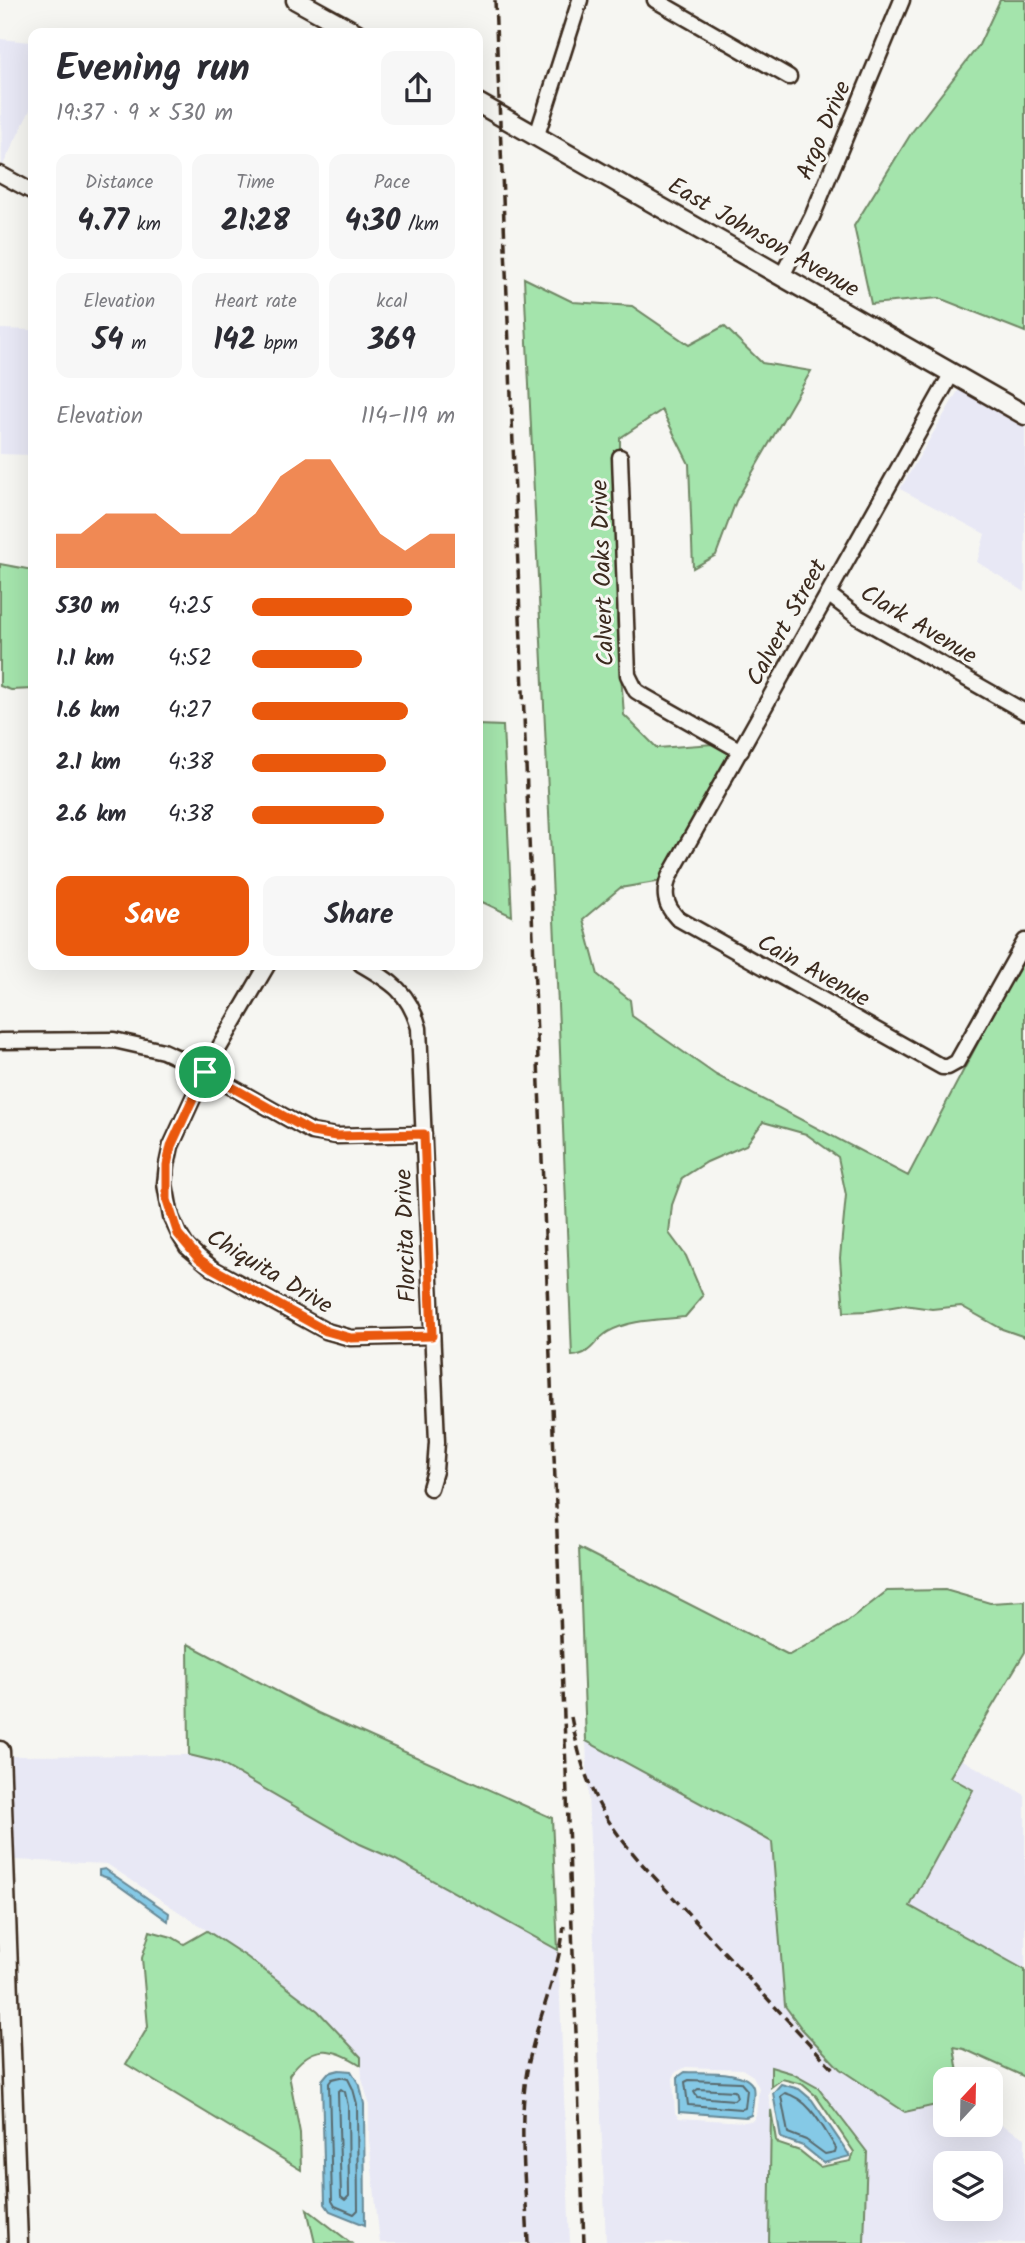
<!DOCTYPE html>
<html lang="en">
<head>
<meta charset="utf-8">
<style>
  body { margin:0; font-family:Kalam,sans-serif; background:#f7f7f7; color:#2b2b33; height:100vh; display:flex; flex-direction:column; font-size:26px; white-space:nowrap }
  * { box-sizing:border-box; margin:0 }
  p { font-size:23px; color:#7c7c81 }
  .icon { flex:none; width:38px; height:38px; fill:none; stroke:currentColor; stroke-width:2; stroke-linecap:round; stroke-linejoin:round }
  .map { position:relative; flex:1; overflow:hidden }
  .panel { position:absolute; left:28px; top:28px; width:455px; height:942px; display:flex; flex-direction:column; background:#fff; border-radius:14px; box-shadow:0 7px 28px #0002 }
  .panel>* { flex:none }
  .needle { width:46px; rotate:22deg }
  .controls { position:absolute; left:933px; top:2067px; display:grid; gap:14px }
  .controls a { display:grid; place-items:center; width:70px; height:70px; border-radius:14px; background:#fff; box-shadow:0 7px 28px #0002; font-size:35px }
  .pin { position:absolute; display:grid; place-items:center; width:60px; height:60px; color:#fff; margin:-30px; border:4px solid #fff; border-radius:50%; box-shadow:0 2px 7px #0007 }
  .round { display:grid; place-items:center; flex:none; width:74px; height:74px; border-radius:14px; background:#f7f7f7 }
  .headline { display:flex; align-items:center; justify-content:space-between; height:119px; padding:0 28px }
  h1 { font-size:38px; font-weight:600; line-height:52px }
  .figures { display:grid; grid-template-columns:repeat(3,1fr); gap:10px; height:119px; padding:7px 28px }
  .figures div { display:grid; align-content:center; border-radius:14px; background:#f7f7f7; text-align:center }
  .figures b { font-size:30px; font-weight:600 }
  .figures small { font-size:19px; font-weight:400 }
  .figures p { font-size:19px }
  .chart { height:196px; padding:14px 28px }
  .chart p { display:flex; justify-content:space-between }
  .chart svg { width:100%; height:126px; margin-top:7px; fill:#ea580c; opacity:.7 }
  .cta { display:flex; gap:14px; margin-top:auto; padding:14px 28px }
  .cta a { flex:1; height:80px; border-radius:14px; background:#ea580c; color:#fff; font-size:28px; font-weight:600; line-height:80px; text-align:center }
  .cta a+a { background:#f7f7f7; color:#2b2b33 }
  ul { padding:0 28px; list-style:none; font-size:23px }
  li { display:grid; grid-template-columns:112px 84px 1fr; align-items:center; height:52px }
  li i { height:18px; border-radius:9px; background:#ea580c }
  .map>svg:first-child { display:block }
  .built { fill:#e8e8f5; fill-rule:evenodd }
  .green { fill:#a4e4ac; stroke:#708765; stroke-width:2 }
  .water { fill:#85c9e6; stroke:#678996; stroke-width:2 }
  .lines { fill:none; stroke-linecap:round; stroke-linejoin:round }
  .shore { stroke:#596a6e; stroke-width:2 }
  .minor-casing { stroke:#3b2a1e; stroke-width:19 }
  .major-casing { stroke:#3b2a1e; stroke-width:23 }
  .minor { stroke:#f6f6f2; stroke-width:14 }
  .major { stroke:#f6f6f2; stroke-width:18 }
  .rail { stroke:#3b2a1e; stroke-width:3.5; stroke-dasharray:10 5; stroke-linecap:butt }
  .route-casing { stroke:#fff; stroke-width:14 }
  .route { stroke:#ea580c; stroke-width:9 }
  .labels { text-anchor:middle; stroke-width:6; stroke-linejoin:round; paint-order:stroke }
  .street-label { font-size:24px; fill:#3b2a1e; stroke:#f6f6f2 }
</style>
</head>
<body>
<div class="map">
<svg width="1025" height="2243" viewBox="0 0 1025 2243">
  <rect width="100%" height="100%" fill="#f6f6f2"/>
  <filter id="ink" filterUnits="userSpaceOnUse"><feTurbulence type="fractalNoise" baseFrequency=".0143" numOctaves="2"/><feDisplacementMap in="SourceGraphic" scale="14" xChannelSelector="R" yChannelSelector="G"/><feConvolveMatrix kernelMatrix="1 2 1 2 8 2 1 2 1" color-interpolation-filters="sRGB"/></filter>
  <g filter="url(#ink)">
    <!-- built -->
    <path class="built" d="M0,39L30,42L29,82L33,85V104L2,167Z
      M0,329L33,330V455L0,454Z
      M961,386L1025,423V592L977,562L985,534L900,489Z
      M586,1741L772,1842L785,2006L905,2112L945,2103V2124H990L991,2119L1025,2138V2243H864L867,2151L818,2088L771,2068V2087L768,2094L771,2110L769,2243H606ZM686,2067L742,2069L753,2076L759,2088L756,2115L753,2120L745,2122L679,2118L675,2113L673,2078L676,2072ZM945,2163H990V2208H945Z
      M189,1755L218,1762L360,1844L394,1859L558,1950L570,2243H380L369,2140V2103L362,2079L361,2057L247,1957L107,1864L14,1860L13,1900L9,1823H12L10,1756Z
      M961,1759L1025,1795V1970L909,1907L973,1790L950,1778Z"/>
    <!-- green -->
    <path class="green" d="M1000,0H1025V332L939,298L871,304L854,226L912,132L979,45Z
      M524,278L573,302L632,306L689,345L724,326L762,363L811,371L736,501L716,555L693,568L689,464L662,410L620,438V450L614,451L620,584L617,620L624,715L657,748L714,744L732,754L661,881L620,888L583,919L598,975L630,1000L632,1016L716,1075L908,1176L1025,953V1337L1002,1329L961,1306L932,1309L904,1305L869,1311L844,1312L840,1258L846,1195L838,1157L806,1134L763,1122L746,1145L707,1162L682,1178L672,1205L669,1233L686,1256L703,1296L685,1317C660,1320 630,1319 608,1332C592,1342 593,1354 572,1356L559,1026Z
      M0,564L33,570V689L11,690L0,686Z
      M478,725L503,726L512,916L478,900Z
      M579,1548L789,1655L846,1623L887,1591L945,1590L990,1603L1025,1601V1652L950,1777L973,1790L910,1906L1025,1970V2077L964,2049L954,2047L959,2079H945V2103L905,2112L840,2069L802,2029L785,2006L772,1842L586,1741Z
      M188,1644L318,1713L552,1818L558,1950L394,1859L360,1844L218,1762L189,1755Z
      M150,1931L172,1937L184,1944L207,1931L247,1957L318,2011L361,2057V2065C330,2045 311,2044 289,2075L300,2133L301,2170L126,2064L148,2027L142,1958Z
      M771,2067L791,2073L818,2088L867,2152L864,2243H769L771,2110L776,2140L779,2144L800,2151L820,2167L851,2161L854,2152L816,2096L802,2084L782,2079L771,2087Z
      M307,2209L351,2243H315Z"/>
    <!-- water -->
    <path class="water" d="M105,1869L169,1913L168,1921L108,1878L99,1875V1870Z
      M339,2070L351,2071L360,2086L364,2104L365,2225L330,2211L325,2204L322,2080L328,2073Z
      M685,2072C701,2073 748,2069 753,2087C755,2094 752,2107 751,2115L746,2117L679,2112L678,2077Z
      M781,2084L799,2089L812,2100L850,2156L824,2163L803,2146L781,2138L773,2093Z"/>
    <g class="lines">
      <!-- shore -->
      <path class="shore" d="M340,2077L348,2079L353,2089L357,2104L358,2210L354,2214L335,2206L332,2201L329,2083L332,2079Z
        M689,2080L740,2082L747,2090L745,2108L741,2109L688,2105L685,2082Z
        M341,2089L345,2092L348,2106L349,2196L345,2200L341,2197L338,2092Z
        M698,2089L735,2091L737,2097L734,2100L697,2097L694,2092Z
        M785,2093C810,2099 823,2128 836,2148L835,2152L825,2154L806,2140L788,2133L781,2096Z"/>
      <defs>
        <path id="minor" d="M655,0L789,77
          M537,135L580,0
          M0,174L33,192
          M782,276L812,217L902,0
          M952,373L669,877C663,893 665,905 677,918L942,1067H948L957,1062L1025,941
          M620,457L628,675L636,691L644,696L741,751
          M828,594L858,617L1025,712
          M268,964L205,1072L171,1146L167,1165L165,1184L171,1217L179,1234L187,1247L212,1268L326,1331L351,1338L432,1336
          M361,964C392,982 409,992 419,1028L437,1442L435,1471L430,1488
          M0,1041L114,1040L163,1051L185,1061L312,1132L336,1136L424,1134"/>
        <path id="major" d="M296,0L356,33
          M478,103L1025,415
          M0,1751L18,2243"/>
      </defs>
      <!-- minor casing -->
      <use href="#minor" class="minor-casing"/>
      <!-- major casing -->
      <use href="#major" class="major-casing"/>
      <!-- minor -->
      <use href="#minor" class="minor"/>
      <!-- major -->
      <use href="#major" class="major"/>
      <!-- rail -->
      <path class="rail" d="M495,0L555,1480L584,2243
        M571,1717C584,1783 598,1814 643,1865L833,2069
        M528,2243C526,2190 518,2123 527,2071C536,2022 558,1976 564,1926"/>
    </g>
  </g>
  <g class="lines" filter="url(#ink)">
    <defs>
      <path id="route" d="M205,1072L312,1132L336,1136L424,1134L432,1336L351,1338L326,1331L212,1268L199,1259L178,1234L167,1200V1165L171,1146Z"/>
    </defs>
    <!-- route casing -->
    <use href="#route" class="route-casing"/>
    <!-- route -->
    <use href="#route" class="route"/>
  </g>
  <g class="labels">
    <!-- street labels -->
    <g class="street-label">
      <text transform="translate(823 130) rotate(-67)" y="8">Argo Drive</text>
      <text transform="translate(764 237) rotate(30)" y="8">East Johnson Avenue</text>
      <text transform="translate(602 573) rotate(-92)" y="8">Calvert Oaks Drive</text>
      <text transform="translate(786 622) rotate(-61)" y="8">Calvert Street</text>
      <text transform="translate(919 624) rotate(31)" y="8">Clark Avenue</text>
      <text transform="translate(814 970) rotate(29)" y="8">Cain Avenue</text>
      <text transform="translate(405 1236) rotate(-92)" y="8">Florcita Drive</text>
      <text transform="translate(270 1271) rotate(31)" y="8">Chiquita Drive</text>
    </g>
  </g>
</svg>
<div class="controls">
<a><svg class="needle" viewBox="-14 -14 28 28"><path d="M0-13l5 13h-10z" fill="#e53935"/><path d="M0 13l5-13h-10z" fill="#7c7c81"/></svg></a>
<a><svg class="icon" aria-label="layers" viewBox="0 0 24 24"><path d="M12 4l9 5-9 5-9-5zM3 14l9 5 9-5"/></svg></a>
</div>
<div class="pin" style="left:205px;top:1072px;background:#1e9e55"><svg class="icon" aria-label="arrive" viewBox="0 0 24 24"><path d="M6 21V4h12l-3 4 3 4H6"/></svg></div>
<section class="panel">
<div class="headline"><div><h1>Evening run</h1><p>19:37 · 9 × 530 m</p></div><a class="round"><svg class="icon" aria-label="share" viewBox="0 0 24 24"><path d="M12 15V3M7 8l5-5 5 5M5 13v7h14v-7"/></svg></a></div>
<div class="figures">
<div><p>Distance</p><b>4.77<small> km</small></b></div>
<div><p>Time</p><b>21:28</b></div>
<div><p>Pace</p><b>4:30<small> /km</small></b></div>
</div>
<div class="figures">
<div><p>Elevation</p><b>54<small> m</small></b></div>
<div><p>Heart rate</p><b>142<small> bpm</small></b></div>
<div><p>kcal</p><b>369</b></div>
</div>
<div class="chart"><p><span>Elevation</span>114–119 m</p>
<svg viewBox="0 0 160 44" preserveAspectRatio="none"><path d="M0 44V32L10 32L20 25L30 25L40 25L50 32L60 32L70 32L80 25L90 12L100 6L110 6L120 19L130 32L140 38L150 32L160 32V44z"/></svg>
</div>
<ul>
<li><b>530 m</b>4:25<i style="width:79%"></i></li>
<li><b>1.1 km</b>4:52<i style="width:54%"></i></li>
<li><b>1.6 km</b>4:27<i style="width:77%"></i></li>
<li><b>2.1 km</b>4:38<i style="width:66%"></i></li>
<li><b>2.6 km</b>4:38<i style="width:65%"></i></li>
</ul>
<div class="cta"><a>Save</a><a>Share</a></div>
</section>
</div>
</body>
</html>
